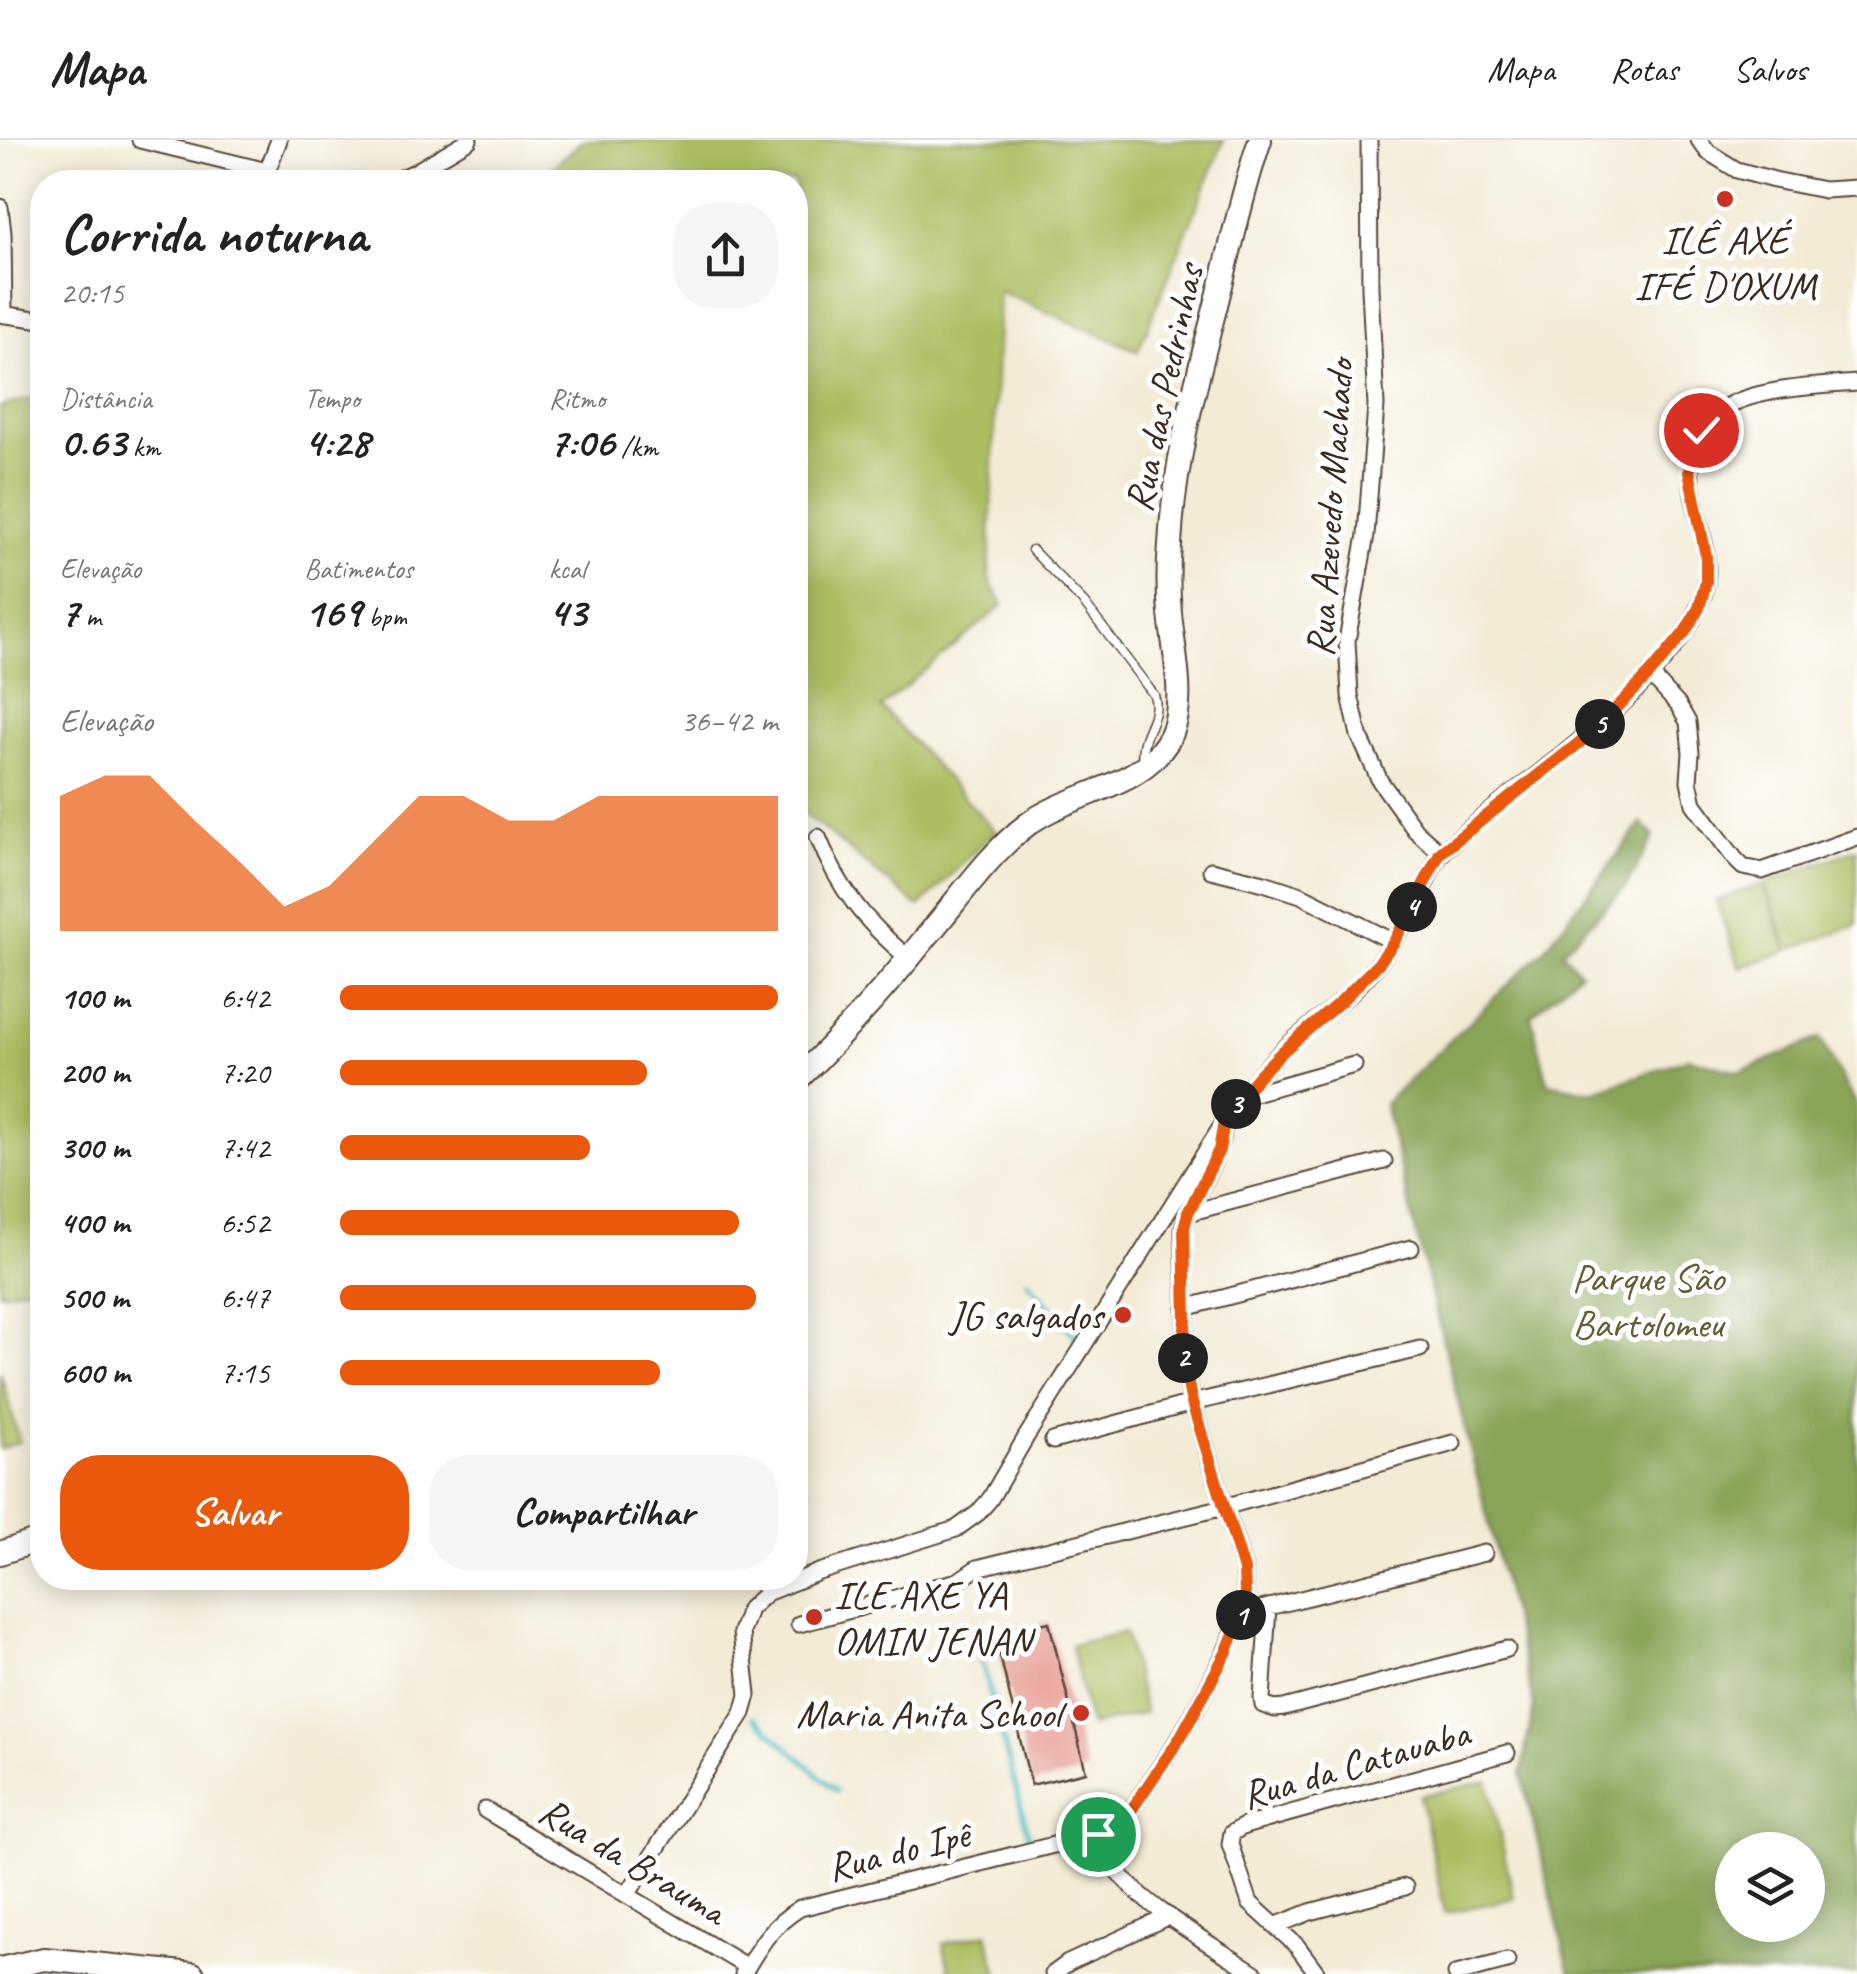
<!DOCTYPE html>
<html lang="pt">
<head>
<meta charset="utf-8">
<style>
  body { margin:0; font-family:Caveat,sans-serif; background:#f6f6f6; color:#222; height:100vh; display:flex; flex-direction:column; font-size:38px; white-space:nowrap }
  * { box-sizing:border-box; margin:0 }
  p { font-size:32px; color:#767676 }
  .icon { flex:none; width:55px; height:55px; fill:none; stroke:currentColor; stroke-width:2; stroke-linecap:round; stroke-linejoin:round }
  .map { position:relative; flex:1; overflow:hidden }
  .panel { position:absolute; left:30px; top:30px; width:778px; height:1420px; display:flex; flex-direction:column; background:#fff; border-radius:40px; box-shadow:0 5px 25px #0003 }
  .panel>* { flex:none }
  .buttons { position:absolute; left:1715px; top:1692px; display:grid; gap:20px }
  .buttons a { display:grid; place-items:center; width:110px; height:110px; border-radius:50%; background:#fff; box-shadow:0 5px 25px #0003; font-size:50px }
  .pin { position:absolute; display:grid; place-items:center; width:85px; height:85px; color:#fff; margin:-42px; border:5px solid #fff; border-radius:50%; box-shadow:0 2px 10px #0007 }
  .km { position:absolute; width:50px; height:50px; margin:-25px; border-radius:50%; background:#222; color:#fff; font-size:28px; line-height:50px; text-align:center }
  .round { display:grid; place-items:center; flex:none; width:105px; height:105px; border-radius:40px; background:#f6f6f6 }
  .overview { display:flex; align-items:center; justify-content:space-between; height:170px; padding:0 30px }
  h1 { font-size:55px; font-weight:600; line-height:75px }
  .metrics { display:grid; grid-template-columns:repeat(3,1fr); gap:15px; height:170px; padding:10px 30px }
  .metrics div { display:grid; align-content:center }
  .metrics b { font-size:42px; font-weight:600 }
  .metrics small { font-size:28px; font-weight:400 }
  .metrics p { font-size:28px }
  .chart { height:280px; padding:20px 30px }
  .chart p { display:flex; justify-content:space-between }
  .chart svg { width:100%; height:180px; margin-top:10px; fill:#ea580c; opacity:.7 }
  .button { display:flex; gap:20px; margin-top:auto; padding:20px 30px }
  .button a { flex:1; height:115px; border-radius:40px; background:#ea580c; color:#fff; font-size:40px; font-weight:600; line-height:115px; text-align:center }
  .button a+a { background:#f6f6f6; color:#222 }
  ul { padding:0 30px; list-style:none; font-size:32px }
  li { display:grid; grid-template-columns:160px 120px 1fr; align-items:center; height:75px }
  li i { height:25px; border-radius:12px; background:#ea580c }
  header { display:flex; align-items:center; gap:60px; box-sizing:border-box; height:140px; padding:0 50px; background:#fff; border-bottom:2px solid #e0e0e0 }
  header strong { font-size:48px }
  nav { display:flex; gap:55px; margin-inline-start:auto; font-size:35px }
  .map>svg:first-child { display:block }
  .green { fill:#abbd61; stroke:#737440; stroke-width:2.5 }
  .forest { fill:#88a457; stroke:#62673a; stroke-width:2.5; fill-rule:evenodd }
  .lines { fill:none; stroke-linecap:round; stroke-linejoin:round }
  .stream { stroke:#4dbbc4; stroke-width:5 }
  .building { fill:#e69c93 }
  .lane-casing { stroke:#574739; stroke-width:11 }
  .street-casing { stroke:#574739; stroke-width:19 }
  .secondary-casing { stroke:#574739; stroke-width:26 }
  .lane { stroke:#fff; stroke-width:8 }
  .street { stroke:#fff; stroke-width:15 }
  .secondary { stroke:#fff; stroke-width:22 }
  .route-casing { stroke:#fff; stroke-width:20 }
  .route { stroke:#ea580c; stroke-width:12 }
  .poi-dot { fill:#c8321e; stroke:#fff; stroke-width:4 }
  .labels { text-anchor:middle; stroke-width:10; stroke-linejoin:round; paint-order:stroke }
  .poi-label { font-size:40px; fill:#3b2a1e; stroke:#fff; text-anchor:end }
  .street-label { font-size:40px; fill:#3b2a1e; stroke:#fff }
  .park-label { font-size:40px; fill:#625d35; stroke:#fff }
</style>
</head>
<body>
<header>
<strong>Mapa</strong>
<nav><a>Mapa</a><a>Rotas</a><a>Salvos</a></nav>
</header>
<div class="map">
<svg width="1857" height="1834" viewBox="0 0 1857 1834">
  <rect width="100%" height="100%" fill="#fff"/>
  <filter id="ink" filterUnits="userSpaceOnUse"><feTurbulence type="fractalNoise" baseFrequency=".01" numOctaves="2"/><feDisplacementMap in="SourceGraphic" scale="20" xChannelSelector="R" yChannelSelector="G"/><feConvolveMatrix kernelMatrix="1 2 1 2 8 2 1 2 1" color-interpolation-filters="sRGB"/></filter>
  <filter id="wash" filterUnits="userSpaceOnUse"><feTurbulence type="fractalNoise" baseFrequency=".0048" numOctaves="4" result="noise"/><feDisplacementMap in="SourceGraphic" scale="40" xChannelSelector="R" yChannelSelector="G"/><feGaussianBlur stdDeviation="2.25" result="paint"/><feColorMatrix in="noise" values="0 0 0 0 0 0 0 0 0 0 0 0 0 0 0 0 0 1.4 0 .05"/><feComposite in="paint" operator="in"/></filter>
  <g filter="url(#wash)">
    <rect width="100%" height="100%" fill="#f3ebd5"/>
    <!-- green -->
    <path class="green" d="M583,0H1224L1138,211L999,151L989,439L1003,465L881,567L995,691L919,767L795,666V42H537Z
      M42,256V1143L0,1153V267Z
      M1857,709V785L1789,810L1765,743Z
      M1762,744L1787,811L1740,828L1716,761Z
      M0,1231L20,1302L0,1309Z
      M1125,1492L1145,1573L1090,1586L1071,1505Z
      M1488,1641L1514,1758L1445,1773L1420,1656Z
      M987,1793L998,1834H950L943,1804Z"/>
    <!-- forest -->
    <path class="forest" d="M1642,683L1654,696L1625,748L1562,811L1580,832L1531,875L1548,943L1593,952L1689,918L1740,932L1820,898L1857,967V1834H1570L1521,1633L1534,1565L1384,964L1543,811ZM1732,1710H1808V1785H1732Z"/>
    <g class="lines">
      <!-- stream -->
      <path class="stream" d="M1027,1140L1079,1201
        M977,1504L1031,1704
        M754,1577L836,1651"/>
    </g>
    <g id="blocks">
      <!-- building -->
      <path class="building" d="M1049,1482L1086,1632L1031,1645L995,1495Z"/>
    </g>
  </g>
  <g filter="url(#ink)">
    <use href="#blocks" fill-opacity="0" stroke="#574739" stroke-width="2.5"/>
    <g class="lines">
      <defs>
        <path id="lane" d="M1032,410L1084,463L1154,555C1162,580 1138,593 1143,622"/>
        <path id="street" d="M140,0L267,31
          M1369,0L1370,148L1376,266L1366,395L1347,501L1350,555L1359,595L1380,641L1415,690L1441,713
          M1699,0L1708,12L1737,30L1774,40L1824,50L1857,48
          M263,42L279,0
          M393,42L415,32L469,0
          M0,67L3,93L4,175
          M0,174L42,180
          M1650,534L1678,565L1688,582L1691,613L1689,641L1694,664L1735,719L1743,727L1762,731L1857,697
          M818,697C840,752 865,781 909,819
          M1211,730L1264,743L1301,755L1394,802
          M1240,957L1354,925
          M1188,1073L1384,1021
          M1185,1168L1411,1108
          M1053,1301L1192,1263L1420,1209
          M1268,1467L1262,1559L1263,1565L1275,1569L1284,1568L1507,1509
          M1241,1474L1484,1413
          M799,1484L939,1446L958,1441L977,1428L1224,1367L1453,1303
          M485,1670L747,1827
          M1098,1694C1103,1706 1108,1718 1116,1729C1144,1767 1216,1807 1256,1834
          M627,1755L743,1573L748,1555L741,1492L749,1469L766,1453L819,1432L956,1389L978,1373L990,1359L1026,1297L1240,957C1253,942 1266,927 1280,913C1313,881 1353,857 1381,820C1399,796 1412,769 1426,742C1431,731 1436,718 1445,710C1524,638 1623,582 1685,492C1695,477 1703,461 1706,443C1714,385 1663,328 1712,277C1740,248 1818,246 1857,243
          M1277,1785L1310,1772L1405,1747
          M1317,1833L1297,1806L1250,1763L1230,1704L1232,1693L1244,1686L1507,1613
          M743,1834C761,1804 770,1787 800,1768L1098,1694L1115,1685L1128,1675L1180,1597L1201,1560L1225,1513L1241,1474L1245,1453L1244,1429L1192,1263L1182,1216L1186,1179L1183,1088C1193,1054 1217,1027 1223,991
          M1053,1834L1068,1823L1169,1776
          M1456,1834L1507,1821"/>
        <path id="secondary" d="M795,942C842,896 886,847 927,796C959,759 988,714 1028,684C1072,651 1147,648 1172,593C1186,560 1173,508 1170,473C1168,451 1168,427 1170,405C1174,319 1198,236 1219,153C1232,102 1243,50 1260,0
          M0,1413L42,1399
          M0,1829L44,1819L193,1834"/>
      </defs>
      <!-- lane casing -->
      <use href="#lane" class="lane-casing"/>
      <!-- street casing -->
      <use href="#street" class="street-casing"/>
      <!-- secondary casing -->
      <use href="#secondary" class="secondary-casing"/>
      <!-- lane -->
      <use href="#lane" class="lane"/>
      <!-- street -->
      <use href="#street" class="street"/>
      <!-- secondary -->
      <use href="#secondary" class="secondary"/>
    </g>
  </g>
  <g class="lines" filter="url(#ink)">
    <defs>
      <path id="route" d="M1098,1694L1116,1685L1128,1675L1180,1598L1201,1560L1226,1513L1242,1474L1245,1453L1244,1430L1192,1263L1182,1216L1186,1180L1184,1088L1188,1073L1219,1010L1224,982L1240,957L1260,934L1282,912L1341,861L1378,824L1394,802L1440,713L1593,592L1650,534L1685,492L1699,468L1706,442V416L1689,332L1693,309L1701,290"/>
    </defs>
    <!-- route casing -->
    <use href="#route" class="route-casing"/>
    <!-- route -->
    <use href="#route" class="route"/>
  </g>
  <!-- markers -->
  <g class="poi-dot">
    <circle cx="1725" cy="59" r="10"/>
    <circle cx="1123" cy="1175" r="10"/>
    <circle cx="814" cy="1477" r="10"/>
    <circle cx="1081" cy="1573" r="10"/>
  </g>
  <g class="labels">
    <!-- poi labels -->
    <g class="poi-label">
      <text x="1725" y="113" text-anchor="middle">ILÊ AXÉ<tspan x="1725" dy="46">IFÉ D'OXUM</tspan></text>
      <text x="1103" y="1189">JG salgados</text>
      <text x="834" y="1468" text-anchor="start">ILE AXE YA<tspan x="834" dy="46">OMIN JENAN</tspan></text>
      <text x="1061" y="1587">Maria Anita School</text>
    </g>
    <!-- street labels -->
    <g class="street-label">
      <text transform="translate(1163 248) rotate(-78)" y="14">Rua das Pedrinhas</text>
      <text transform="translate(1329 368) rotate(-86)" y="14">Rua Azevedo Machado</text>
      <text transform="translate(1355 1623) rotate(-16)" y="14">Rua da Catauaba</text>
      <text transform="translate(898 1710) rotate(-14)" y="14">Rua do Ipê</text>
      <text transform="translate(633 1720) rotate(31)" y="14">Rua da Brauma</text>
    </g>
    <!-- park labels -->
    <g class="park-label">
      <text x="1648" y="1151">Parque São<tspan x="1648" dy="46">Bartolomeu</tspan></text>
    </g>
  </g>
</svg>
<div class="buttons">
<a><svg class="icon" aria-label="layers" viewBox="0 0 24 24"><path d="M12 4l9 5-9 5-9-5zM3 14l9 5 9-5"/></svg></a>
</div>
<div class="pin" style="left:1098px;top:1694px;background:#1e9e55"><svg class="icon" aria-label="arrive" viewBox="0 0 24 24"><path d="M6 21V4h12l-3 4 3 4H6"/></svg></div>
<div class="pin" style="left:1701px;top:290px;background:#d93025"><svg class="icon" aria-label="check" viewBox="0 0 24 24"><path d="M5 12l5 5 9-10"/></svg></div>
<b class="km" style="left:1241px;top:1475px">1</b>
<b class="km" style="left:1183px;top:1218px">2</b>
<b class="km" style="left:1236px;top:964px">3</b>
<b class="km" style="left:1412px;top:767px">4</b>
<b class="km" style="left:1600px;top:584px">5</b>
<section class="panel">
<div class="overview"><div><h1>Corrida noturna</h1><p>20:15</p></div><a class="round"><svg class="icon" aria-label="share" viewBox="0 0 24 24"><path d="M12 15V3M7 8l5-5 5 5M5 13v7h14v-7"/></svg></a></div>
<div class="metrics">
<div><p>Distância</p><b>0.63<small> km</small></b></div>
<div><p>Tempo</p><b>4:28</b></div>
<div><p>Ritmo</p><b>7:06<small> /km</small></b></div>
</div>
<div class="metrics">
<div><p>Elevação</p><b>7<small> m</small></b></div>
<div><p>Batimentos</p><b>169<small> bpm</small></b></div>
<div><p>kcal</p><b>43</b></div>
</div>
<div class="chart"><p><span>Elevação</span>36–42 m</p>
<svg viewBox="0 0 160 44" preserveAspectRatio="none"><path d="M0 44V11L10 6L20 6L30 17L40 27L50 38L60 33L70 22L80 11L90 11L100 17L110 17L120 11L130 11L140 11L150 11L160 11V44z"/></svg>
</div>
<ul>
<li><b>100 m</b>6:42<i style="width:100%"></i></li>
<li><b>200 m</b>7:20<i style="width:70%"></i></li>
<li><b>300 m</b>7:42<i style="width:57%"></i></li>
<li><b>400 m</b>6:52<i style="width:91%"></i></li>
<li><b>500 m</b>6:47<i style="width:95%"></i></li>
<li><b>600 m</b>7:15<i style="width:73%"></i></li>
</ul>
<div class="button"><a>Salvar</a><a>Compartilhar</a></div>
</section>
</div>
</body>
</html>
